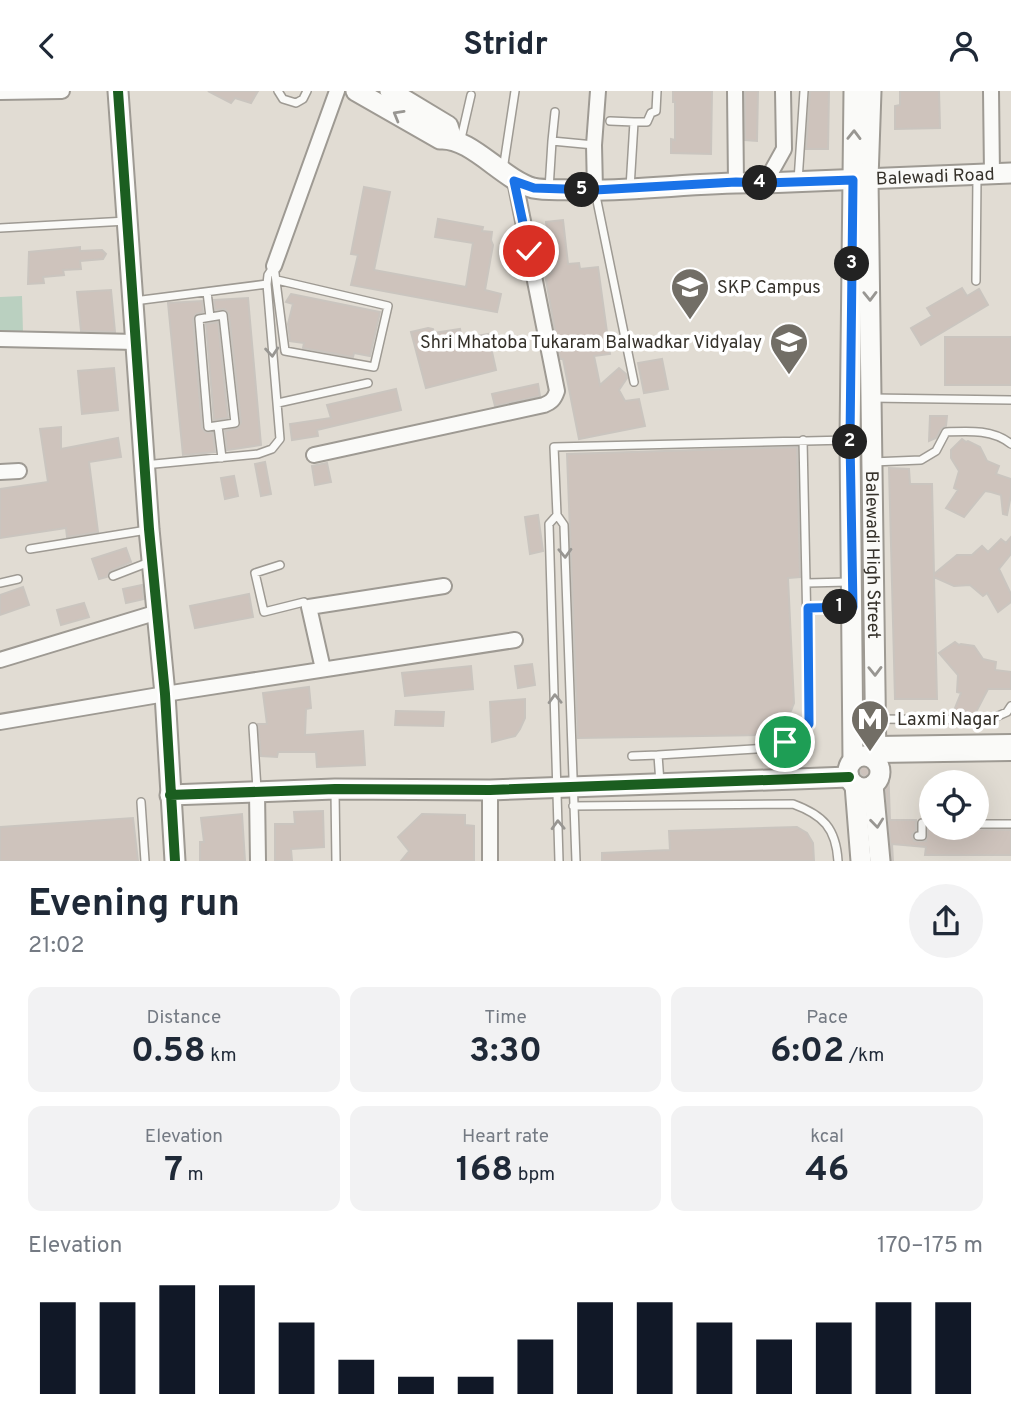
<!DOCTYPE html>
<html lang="en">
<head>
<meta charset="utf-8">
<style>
  body { margin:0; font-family:Overpass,sans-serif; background:#f2f2f3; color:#1f2937; height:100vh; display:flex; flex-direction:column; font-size:26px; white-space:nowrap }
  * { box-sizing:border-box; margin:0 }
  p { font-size:23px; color:#747a83 }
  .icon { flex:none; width:38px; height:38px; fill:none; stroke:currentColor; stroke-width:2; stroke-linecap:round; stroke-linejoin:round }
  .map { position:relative; height:770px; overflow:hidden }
  .drawer { display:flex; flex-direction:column; background:#fff; flex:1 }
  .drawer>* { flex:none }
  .tools { position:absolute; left:919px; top:679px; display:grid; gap:14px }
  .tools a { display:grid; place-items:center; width:70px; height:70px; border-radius:50%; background:#fff; box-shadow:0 7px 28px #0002; font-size:35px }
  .pin { position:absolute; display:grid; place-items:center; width:60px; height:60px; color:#fff; margin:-30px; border:4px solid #fff; border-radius:50%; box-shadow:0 2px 7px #0007 }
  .km { position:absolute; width:35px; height:35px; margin:-18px; border-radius:50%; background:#222; color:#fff; font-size:19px; line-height:35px; text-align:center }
  .round { display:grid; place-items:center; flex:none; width:74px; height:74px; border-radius:37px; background:#f2f2f3 }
  .head { display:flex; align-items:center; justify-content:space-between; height:119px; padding:0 28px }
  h1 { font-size:38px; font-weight:700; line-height:52px }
  .stats { display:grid; grid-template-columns:repeat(3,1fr); gap:10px; height:119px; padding:7px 28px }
  .stats div { display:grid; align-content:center; border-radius:14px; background:#f2f2f3; text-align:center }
  .stats b { font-size:35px; font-weight:700 }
  .stats small { font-size:19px; font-weight:400 }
  .stats p { font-size:19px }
  .chart { height:196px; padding:14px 28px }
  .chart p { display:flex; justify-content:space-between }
  .chart svg { width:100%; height:126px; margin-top:7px; stroke:#111827; stroke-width:6 }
  header { display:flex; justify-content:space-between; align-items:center; height:91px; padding:0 28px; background:#fff; font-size:32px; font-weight:700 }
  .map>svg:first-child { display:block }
  .green { fill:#bad0c0 }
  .building { fill:#cec3bc; stroke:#cac5bf; stroke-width:2 }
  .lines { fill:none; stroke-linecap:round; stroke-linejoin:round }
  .lane-casing { stroke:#9e9a93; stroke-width:10 }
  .street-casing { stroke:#9e9a93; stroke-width:18 }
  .secondary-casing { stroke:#9e9a93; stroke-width:23 }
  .lane { stroke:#fafaf8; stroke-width:7 }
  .street { stroke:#fafaf8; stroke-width:14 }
  .secondary { stroke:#fafaf8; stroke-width:19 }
  .cycleway-casing { stroke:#fff; stroke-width:15 }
  .cycleway { stroke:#1b5e20; stroke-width:10 }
  .oneway { stroke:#989692 }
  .route-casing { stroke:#fff; stroke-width:14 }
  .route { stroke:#1a73e8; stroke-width:9 }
  .labels { text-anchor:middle; stroke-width:7; stroke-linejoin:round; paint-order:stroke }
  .street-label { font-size:18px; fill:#36322b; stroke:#fff }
  .poi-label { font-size:18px; fill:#36322b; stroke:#fff; text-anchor:start }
</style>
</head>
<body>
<header><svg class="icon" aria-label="back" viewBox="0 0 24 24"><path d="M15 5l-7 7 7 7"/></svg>Stridr<svg class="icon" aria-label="person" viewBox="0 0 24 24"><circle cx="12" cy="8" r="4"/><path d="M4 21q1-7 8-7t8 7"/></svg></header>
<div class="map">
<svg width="1011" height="770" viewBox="0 0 1011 770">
  <rect width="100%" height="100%" fill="#e1dcd3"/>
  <!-- green -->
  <path class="green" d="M22,205L23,242H0V206Z"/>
  <!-- building -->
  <path class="building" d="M208,0H258L251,12L235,7L231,12Z
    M673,0H712L711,63L671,62V48L675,49V11H673Z
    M745,0H758L757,50L745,49Z
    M810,0H829L828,58H806Z
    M900,0H939L940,37L895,38V15L900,14Z
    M364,96L390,101L374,179L466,196L473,152L435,146L438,128L483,136L482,140L492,141L491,149L493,154L485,199L501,203L497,221L351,194L358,164L351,163Z
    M563,129L568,173L579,172L580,178L598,176L610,263L594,265L600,294L619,277L626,283L627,287L619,299L625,310L639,308L645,335L579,348L563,268H560L545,183L552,182L546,131Z
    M80,156V160L102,159L106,163L103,168L80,170L81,178L63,179L64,184L43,186L44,192L28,193L29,161Z
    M962,197L967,205L979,198L988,214L921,254L911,237L932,225L927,217Z
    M111,199L115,241L81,240L77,201Z
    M291,203L380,221L370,265L354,262L353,266L303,257L304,252L290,250L288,233L293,213L286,211Z
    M248,207L261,354L227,359L225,340L238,337L241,331L229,223L225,218L215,219L214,209Z
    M202,210L203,221L196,223L193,229L202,337L205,341L213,342L215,361L183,364L168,212Z
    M218,231L228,327L214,329L206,233Z
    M428,237L433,238L434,242L460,238L462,248L488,243L496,279L426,297L411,241Z
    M945,246H1011V294H945Z
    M662,268L668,298L644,302L638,272Z
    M114,277L118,319L82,323L78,280Z
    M538,293L540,305L495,315L492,303Z
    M396,298L401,319L317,339L318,345L292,349L290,333L331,327L327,314Z
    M930,325H947L946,335L941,338L936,347L929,350Z
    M61,336V358L118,347L121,366L89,371L98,441L67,446L66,437L0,447V398L48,391L40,338Z
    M962,348L966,351L968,350L980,356L987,370L999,375L996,383L1011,388V404L1007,424L1003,423L1001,404L991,401L985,400L964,426L946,417L958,399L954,397L959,380L951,367V359Z
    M797,356L800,486L788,487L794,612L785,635L779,640L769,644L578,647L567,363Z
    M265,371L271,403L261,405L255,373Z
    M327,372L331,391L315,394L312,375Z
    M889,377L909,378L910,393H932L934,483L957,464H972L982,455L988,461L1001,448L1006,452L1011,446V463L999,478L1011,503V511L998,521L987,502L983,505L970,494L954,495L934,486L937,608H895Z
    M234,385L238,405L225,408L221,387Z
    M538,424L543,460L530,463L525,426Z
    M126,457L131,471L110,480L107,486L99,488L92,468Z
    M142,494L144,508L126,512L123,498Z
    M23,496L29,514L0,524V504Z
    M249,503L253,526L195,537L190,515Z
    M84,512L89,526L61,534L57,519Z
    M955,551L959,554L961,553L974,555L983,568L996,571L995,579L1011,581V598H988L975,623L953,622L961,602L957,601L958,584L939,562Z
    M532,573L535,594L518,597L515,575Z
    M471,575L473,598L405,605L402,582Z
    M309,596L311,617L306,618L305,644L363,640L365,674L317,676L316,661H278L277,666L261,665L258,633H267L263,602Z
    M525,608V627L520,638L515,645L492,651L490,611Z
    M396,620L444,621L443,635L395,634Z
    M864,673L869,680L875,682L883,680L888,673L890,729H916V739L912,744L914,750H926L928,737L1011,739V764H925L926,756L892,753L893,770H892L885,692L877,683L871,682L864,686L861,683L859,679Z
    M323,720L324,756L291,758L292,770H275V733H295L294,721Z
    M242,723L245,770H200V751H204L201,727Z
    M422,723L465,724V734L474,735V770H401L409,760L398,746Z
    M133,727L138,770H0V736Z
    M797,736L807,742L813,752L814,770H602V762L670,759L669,740Z"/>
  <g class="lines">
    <defs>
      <path id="lane" d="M278,0L283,8L296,12L303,8L307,0
        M610,30L634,31
        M552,50L555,21
        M460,52L471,4
        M503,79L515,0
        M798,90L804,0
        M630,97L634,31H647L651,22L656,20L657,0
        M549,98L552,50L594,54
        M595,100L634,291
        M0,137L127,130
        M274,175L285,260L374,276L388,215L277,189
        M976,190L977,86
        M207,201L210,226
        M134,210L267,193
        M223,224L235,332L208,336L199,228Z
        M871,307L1011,309
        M278,312L368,292
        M218,335L222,367
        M872,371L921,369L936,360L946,341C968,340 993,338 1011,353
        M144,374L258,363L272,358L280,348L267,193L268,184L274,175
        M557,424L554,356L849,349
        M30,458L147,439
        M280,474L255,482L264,521L304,511L309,516
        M113,485L152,470
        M0,492L18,488
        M807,492L848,491
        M808,517L849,516
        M876,628L989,629L1007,621L1011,615
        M253,636L257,698
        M632,665L658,664
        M660,692L658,664L770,657L798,644L809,633L803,349
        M335,701L336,770
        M141,711L145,770
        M573,715L793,713C823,724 836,737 838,770
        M976,733H1011
        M918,745H922V732
        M559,770L549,433L557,424L564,434L576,770"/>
      <path id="street" d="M735,0L736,91
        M991,0L992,83
        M0,1L62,0
        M765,92L784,58L783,0
        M595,99L594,54L598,0
        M274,175L337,0
        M0,248L136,251
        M314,364L544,314C551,311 554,309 557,300L515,90
        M0,381L19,380
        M0,569L158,521
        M323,578L309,516L444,495
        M0,631L165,603L515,549
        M877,653L1011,651
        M877,664L1011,662
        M490,699V770
        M257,702L258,770"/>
      <g id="secondary">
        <path d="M118,0L149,438L165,603L175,770"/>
        <path id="s1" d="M356,0L440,48C471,46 502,88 533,97C547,100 563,98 576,99C639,101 702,90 765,92L1011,82"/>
        <path d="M390,0L448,35L452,48"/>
        <path id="s2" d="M871,0L868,88L876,670"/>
        <circle cx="864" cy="681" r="16"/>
        <path d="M853,669L850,349L854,0"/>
        <path d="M855,694L861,770"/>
        <path d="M873,694L880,770"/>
        <path d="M170,704L335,698L490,699L849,686"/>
      </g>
    </defs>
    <!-- lane casing -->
    <use href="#lane" class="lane-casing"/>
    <!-- street casing -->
    <use href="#street" class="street-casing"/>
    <!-- secondary casing -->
    <use href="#secondary" class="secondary-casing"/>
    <!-- lane -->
    <use href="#lane" class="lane"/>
    <!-- street -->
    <use href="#street" class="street"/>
    <!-- secondary -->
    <use href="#secondary" class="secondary"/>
    <defs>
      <path id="cycleway" d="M118,0L149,438L165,603L175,770
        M170,704L335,698L490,699L849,686"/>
    </defs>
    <!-- cycleway casing -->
    <use href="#cycleway" class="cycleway-casing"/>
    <!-- cycleway -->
    <use href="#cycleway" class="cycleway"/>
  </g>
  <!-- one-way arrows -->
  <defs><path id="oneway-chevron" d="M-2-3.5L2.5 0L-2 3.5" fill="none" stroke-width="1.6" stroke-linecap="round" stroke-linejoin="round" transform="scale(1.75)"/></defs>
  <g class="oneway">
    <use href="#oneway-chevron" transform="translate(398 24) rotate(-150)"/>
    <use href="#oneway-chevron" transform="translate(854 44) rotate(-89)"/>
    <use href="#oneway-chevron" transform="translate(870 205) rotate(89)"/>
    <use href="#oneway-chevron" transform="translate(272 261) rotate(85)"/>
    <use href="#oneway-chevron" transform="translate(565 462) rotate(88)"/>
    <use href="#oneway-chevron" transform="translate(875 580) rotate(89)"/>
    <use href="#oneway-chevron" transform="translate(555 608) rotate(-92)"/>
    <use href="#oneway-chevron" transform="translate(877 732) rotate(84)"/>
    <use href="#oneway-chevron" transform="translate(558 734) rotate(-92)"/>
  </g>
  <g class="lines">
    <defs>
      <path id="route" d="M529,160L514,90L534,97L595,99L736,91L765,92L853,89L850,349L853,516L808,517L809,633L798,644L785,651"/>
    </defs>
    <!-- route casing -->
    <use href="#route" class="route-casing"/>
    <!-- route -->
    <use href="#route" class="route"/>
  </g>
  <!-- icons -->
  <defs>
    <symbol id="university-pin" viewBox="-11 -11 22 30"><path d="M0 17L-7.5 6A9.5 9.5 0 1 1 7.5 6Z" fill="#726e66" stroke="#fff"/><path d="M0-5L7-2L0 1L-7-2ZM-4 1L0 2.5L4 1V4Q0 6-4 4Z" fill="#fff"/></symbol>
    <symbol id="school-pin" viewBox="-11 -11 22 30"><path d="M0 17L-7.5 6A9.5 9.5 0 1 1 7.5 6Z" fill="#726e66" stroke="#fff"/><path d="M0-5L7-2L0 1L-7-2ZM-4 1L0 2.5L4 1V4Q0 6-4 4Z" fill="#fff"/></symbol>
    <symbol id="metro-pin" viewBox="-11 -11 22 30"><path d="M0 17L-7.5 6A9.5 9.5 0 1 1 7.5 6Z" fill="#726e66" stroke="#fff"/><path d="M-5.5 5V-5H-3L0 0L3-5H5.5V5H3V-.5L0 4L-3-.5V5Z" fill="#fff"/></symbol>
  </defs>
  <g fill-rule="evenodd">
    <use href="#university-pin" x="668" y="174" width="44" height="60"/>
    <use href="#school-pin" x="767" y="229" width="44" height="60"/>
    <use href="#metro-pin" x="848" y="606" width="44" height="60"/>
  </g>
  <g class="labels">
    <!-- street labels -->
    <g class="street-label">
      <text dy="6" stroke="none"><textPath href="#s1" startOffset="606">Balewadi Road</textPath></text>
      <text dy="6" stroke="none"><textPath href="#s2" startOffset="464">Balewadi High Street</textPath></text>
    </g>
    <!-- poi labels -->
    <g class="poi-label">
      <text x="717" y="202">SKP Campus</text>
      <text x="762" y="257" text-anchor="end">Shri Mhatoba Tukaram Balwadkar Vidyalay</text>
      <text x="897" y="634">Laxmi Nagar</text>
    </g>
  </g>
</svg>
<div class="tools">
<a><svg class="icon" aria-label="locate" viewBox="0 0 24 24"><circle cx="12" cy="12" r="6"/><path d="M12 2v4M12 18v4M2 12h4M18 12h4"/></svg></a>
</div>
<div class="pin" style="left:785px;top:651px;background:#1e9e55"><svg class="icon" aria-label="arrive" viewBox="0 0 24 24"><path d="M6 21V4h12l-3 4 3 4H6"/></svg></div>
<div class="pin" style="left:529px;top:160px;background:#d93025"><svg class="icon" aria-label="check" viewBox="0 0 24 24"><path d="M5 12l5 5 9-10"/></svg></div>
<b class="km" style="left:840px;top:516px">1</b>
<b class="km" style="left:850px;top:351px">2</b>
<b class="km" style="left:852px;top:173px">3</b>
<b class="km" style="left:760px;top:92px">4</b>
<b class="km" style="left:582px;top:99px">5</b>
</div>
<section class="drawer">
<div class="head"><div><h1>Evening run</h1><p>21:02</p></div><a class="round"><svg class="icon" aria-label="share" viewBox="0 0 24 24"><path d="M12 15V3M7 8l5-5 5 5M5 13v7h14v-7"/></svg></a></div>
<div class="stats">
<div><p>Distance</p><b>0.58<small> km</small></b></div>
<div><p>Time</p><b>3:30</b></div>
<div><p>Pace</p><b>6:02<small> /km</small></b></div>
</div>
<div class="stats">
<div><p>Elevation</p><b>7<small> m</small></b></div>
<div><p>Heart rate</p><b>168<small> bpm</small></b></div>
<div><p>kcal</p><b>46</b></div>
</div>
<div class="chart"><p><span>Elevation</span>170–175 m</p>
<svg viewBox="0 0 160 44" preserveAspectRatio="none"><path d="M5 44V12M15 44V12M25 44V6M35 44V6M45 44V19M55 44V32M65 44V38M75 44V38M85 44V25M95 44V12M105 44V12M115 44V19M125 44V25M135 44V19M145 44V12M155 44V12"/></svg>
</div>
</section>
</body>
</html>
